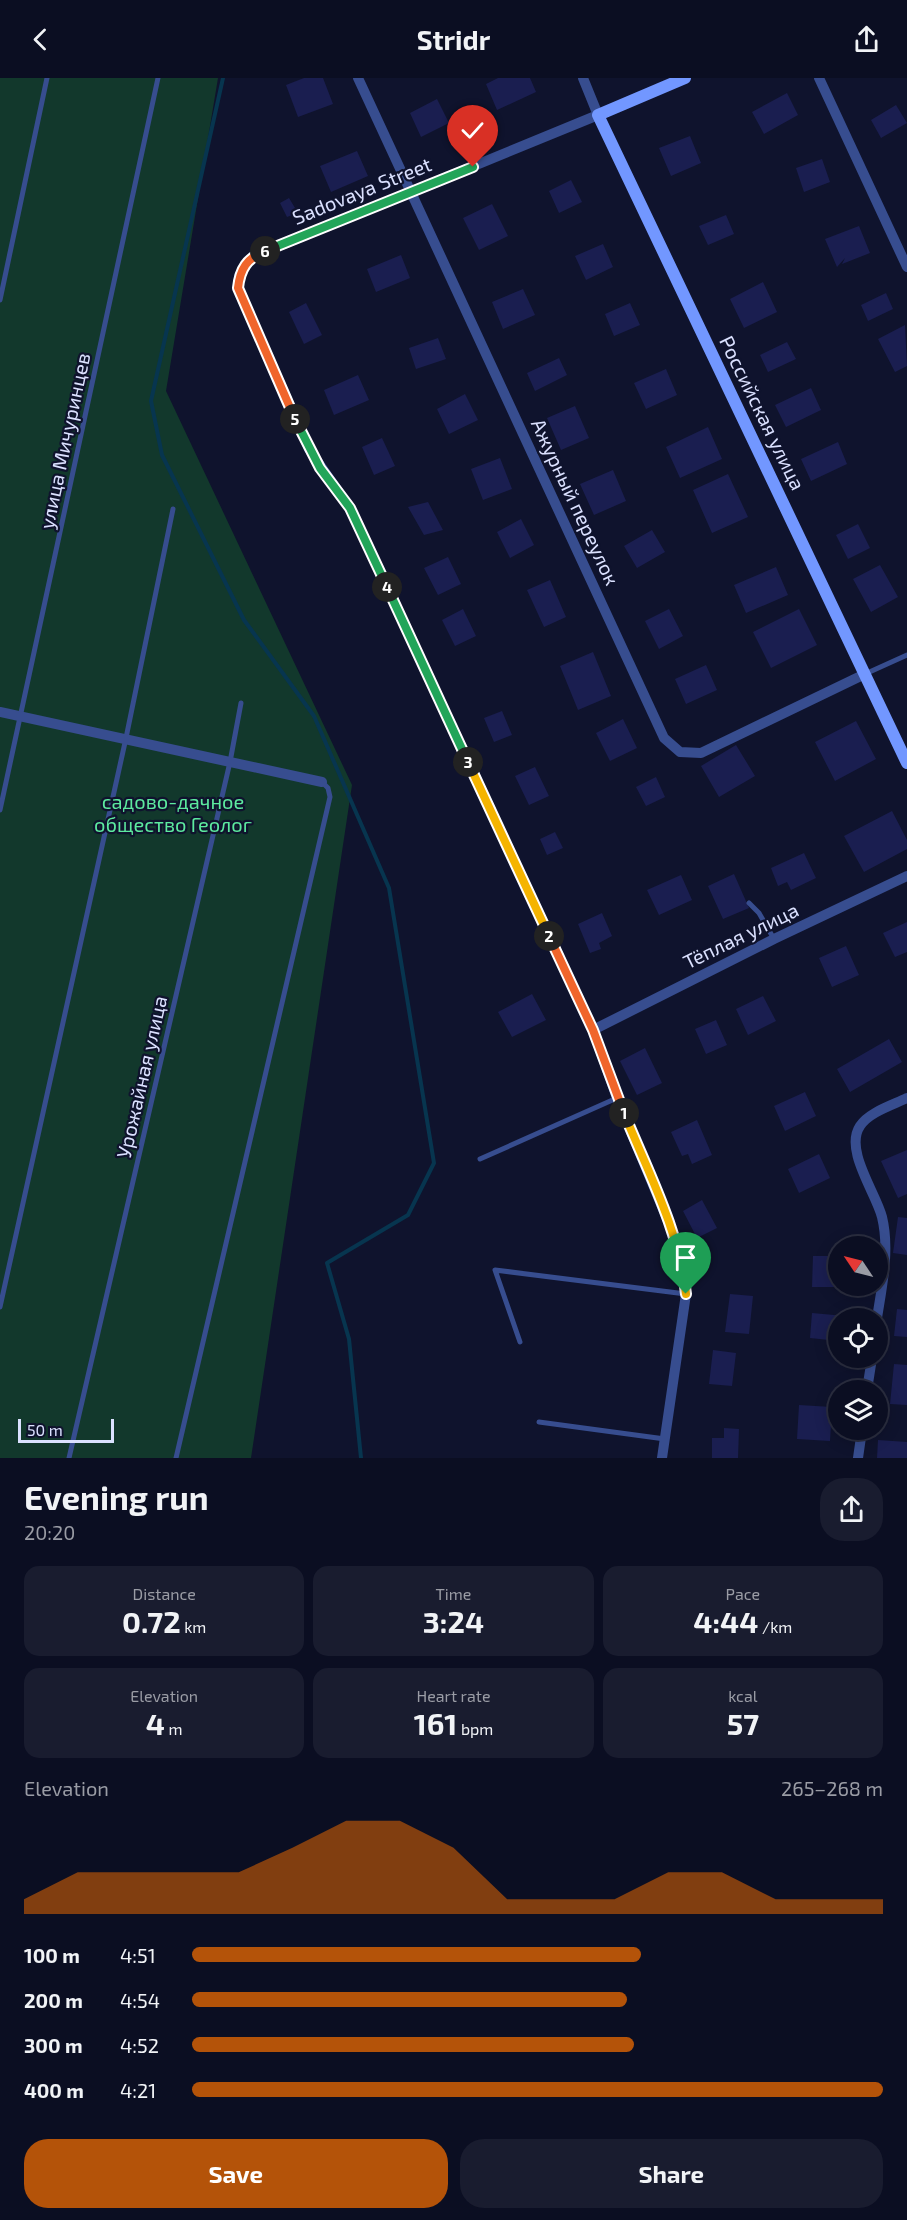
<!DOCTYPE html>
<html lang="en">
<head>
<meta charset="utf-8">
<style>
  body { margin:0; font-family:"Exo 2",sans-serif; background:#191c2f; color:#f1f3f6; height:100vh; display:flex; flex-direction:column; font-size:22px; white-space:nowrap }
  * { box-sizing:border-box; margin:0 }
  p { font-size:20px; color:#9a9ca5 }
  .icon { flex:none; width:33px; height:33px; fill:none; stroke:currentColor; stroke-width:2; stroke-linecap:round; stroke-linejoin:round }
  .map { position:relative; height:1380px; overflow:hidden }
  .panel { display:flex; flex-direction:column; background:#0b0e22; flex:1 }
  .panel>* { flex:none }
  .needle { width:39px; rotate:305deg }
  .controls { position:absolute; left:828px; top:1158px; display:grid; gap:12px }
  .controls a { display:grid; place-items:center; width:60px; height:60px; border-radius:50%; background:#0b0e22; box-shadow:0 3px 15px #0003,0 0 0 2px #2b2e40; font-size:30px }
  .scale { position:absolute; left:18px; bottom:15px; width:96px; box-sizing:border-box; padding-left:6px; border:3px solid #dbe1ff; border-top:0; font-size:16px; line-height:21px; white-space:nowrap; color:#dbe1ff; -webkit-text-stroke:4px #0f132d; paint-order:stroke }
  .pin { position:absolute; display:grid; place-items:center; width:51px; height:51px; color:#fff; margin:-62px -26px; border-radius:50% 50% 50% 0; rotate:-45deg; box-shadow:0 0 6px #0007 }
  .pin .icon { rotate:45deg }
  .km { position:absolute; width:30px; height:30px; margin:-15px; border-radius:50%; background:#222; color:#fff; font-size:16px; line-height:30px; text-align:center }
  .round { display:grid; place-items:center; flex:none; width:63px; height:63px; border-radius:24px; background:#191c2f }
  .headline { display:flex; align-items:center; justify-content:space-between; height:102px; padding:0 24px }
  h1 { font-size:33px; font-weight:700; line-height:45px }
  .figures { display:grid; grid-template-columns:repeat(3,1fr); gap:9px; height:102px; padding:6px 24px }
  .figures div { display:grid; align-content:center; border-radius:15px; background:#191c2f; text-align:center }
  .figures b { font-size:30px; font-weight:700 }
  .figures small { font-size:16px; font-weight:400 }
  .figures p { font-size:16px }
  .chart { height:168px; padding:12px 24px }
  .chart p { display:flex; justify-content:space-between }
  .chart svg { width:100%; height:108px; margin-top:6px; fill:#b45309; opacity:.7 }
  .cta { display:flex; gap:12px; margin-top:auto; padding:12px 24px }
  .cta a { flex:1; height:69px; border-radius:24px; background:#b45309; color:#fff; font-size:24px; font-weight:700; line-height:69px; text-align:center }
  .cta a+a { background:#191c2f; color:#f1f3f6 }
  ul { padding:0 24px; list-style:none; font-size:20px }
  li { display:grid; grid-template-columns:96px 72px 1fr; align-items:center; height:45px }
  li i { height:15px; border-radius:8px; background:#b45309 }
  header { display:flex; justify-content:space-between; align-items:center; height:78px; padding:0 24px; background:#0b0e22; font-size:27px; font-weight:700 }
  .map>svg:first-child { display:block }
  .green { fill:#12382c }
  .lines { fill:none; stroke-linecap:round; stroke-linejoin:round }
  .stream { stroke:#07354f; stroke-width:4 }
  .building { fill:#1a1e50 }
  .lane { stroke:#374d8f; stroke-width:5 }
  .street { stroke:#374d8f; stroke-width:10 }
  .secondary { stroke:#7297ff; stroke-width:12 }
  .split-1-casing { stroke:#fff; stroke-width:12 }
  .split-2-casing { stroke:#fff; stroke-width:12 }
  .split-3-casing { stroke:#fff; stroke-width:12 }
  .split-4-casing { stroke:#fff; stroke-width:12 }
  .split-5-casing { stroke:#fff; stroke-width:12 }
  .split-6-casing { stroke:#fff; stroke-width:12 }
  .split-7-casing { stroke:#fff; stroke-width:12 }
  .split-1 { stroke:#f5b400; stroke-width:8 }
  .split-2 { stroke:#f0652b; stroke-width:8 }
  .split-3 { stroke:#f5b400; stroke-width:8 }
  .split-4 { stroke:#22a559; stroke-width:8 }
  .split-5 { stroke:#22a559; stroke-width:8 }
  .split-6 { stroke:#f0652b; stroke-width:8 }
  .split-7 { stroke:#22a559; stroke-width:8 }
  .labels { text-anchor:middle; stroke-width:4.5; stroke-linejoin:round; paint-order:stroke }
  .street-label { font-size:20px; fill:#dbe1ff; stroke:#0f132d }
  .park-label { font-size:20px; fill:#5dea9f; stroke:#0f132d }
</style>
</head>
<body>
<header><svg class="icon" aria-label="back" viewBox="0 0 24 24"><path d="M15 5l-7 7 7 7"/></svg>Stridr<svg class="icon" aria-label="share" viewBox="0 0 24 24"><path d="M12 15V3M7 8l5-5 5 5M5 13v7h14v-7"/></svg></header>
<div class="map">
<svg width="907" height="1380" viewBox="0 0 907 1380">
  <rect width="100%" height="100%" fill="#0f132d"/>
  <!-- green -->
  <path class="green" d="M0,0H218L166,313L352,707L251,1380H0Z"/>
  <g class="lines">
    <!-- stream -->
    <path class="stream" d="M223,0L151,323L162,377L244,542L314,638L389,810L434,1085L408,1137L327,1185L349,1261L361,1380"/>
  </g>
  <!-- building -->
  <path class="building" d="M304,0H323L333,26L298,39L286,7Z
    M498,0H530L536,14L497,32L486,6Z
    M787,15L798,37L764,56L752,34Z
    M437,21L449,45L421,59L410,35Z
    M896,27L907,45L881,60L871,42Z
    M690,58L701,85L671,98L659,70Z
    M357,73L368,98L331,114L320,88Z
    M822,81L830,104L804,114L796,90Z
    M571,102L582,124L559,135L549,113Z
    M289,120L298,135L287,139L280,125Z
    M492,126L508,158L479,172L463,140Z
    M726,137L734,156L708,167L699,148Z
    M859,148L870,175L842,186L845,180L837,189L825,161Z
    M603,166L613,189L586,202L575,178Z
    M401,177L410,200L376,214L367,191Z
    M763,204L777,234L744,250L730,221Z
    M523,211L535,237L503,251L492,224Z
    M886,215L893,231L868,243L861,227Z
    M306,225L322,257L304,266L289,234Z
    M630,225L640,247L614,258L605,236Z
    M905,247L907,288L895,294L878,261Z
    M438,260L446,281L416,291L409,270Z
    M787,264L796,281L768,294L760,277Z
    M559,280L567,297L535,313L527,295Z
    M666,291L677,317L646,331L634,305Z
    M358,297L369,322L334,337L324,312Z
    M811,310L821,332L786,349L775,327Z
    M465,316L478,342L449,356L437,331Z
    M575,328L589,360L561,372L547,340Z
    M708,349L722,381L680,400L666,369Z
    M382,360L395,388L374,397L362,369Z
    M838,364L847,386L811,403L801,381Z
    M500,380L512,411L483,422L471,391Z
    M613,392L626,423L594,437L580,406Z
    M728,396L748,439L712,455L693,412Z
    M428,424L443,452L424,457L408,429Z
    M521,441L534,467L510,480L497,454Z
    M858,446L870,470L848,481L836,457Z
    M652,452L665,474L637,490L624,468Z
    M448,479L461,506L438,517L424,490Z
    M880,487L898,519L871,534L853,501Z
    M776,489L788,517L746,535L734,507Z
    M550,502L566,539L544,549L527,512Z
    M463,531L476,558L455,568L442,542Z
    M669,531L683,558L659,571L645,543Z
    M799,531L817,567L771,590L753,554Z
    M593,574L611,618L578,632L560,588Z
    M706,587L717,612L686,626L675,601Z
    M502,633L512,657L494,664L484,640Z
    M623,641L637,670L610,683L596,655Z
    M856,643L876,681L835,703L815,664Z
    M736,667L755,698L719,719L701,688Z
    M535,689L549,718L529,727L515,698Z
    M656,699L665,719L646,728L636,709Z
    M892,733L907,762V771L864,794L844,758Z
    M555,754L563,770L547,777L540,761Z
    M804,775L816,800L791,812L787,804L778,808L771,790Z
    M734,796L749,830L723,841L708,808Z
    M681,797L692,822L659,837L647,812Z
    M602,835L612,858L599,865L601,871L590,875L578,846Z
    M907,844V874L895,879L883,855Z
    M846,868L859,897L832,909L819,880Z
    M532,916L546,942L512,959L498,934Z
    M763,918L776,943L748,957L736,931Z
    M716,942L727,967L706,976L695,951Z
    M889,961L902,984L850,1014L837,991Z
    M645,970L662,1005L637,1017L620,983Z
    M805,1014L816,1038L785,1053L774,1028Z
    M697,1042L712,1077L692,1086L688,1076L682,1078L671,1054Z
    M907,1072V1116L898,1120L881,1083Z
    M819,1076L830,1100L799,1115L788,1091Z
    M702,1122L717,1150L697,1160L683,1133Z
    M898,1139L907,1140V1177L893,1175Z
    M813,1178H838V1209H812Z
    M730,1216L753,1218L749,1256L725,1254Z
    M897,1231L907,1232V1259L894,1258Z
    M812,1235L845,1238V1240H838V1263L810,1260Z
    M713,1272L736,1275L732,1308L709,1306Z
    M894,1286L907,1287V1327L890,1326Z
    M799,1327L832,1329L830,1363L797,1361Z
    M724,1350L739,1351L738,1380H712V1360H724Z
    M878,1362L907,1364V1380H877Z"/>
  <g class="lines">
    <!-- lane -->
    <path class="lane" d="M0,222L47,0
      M865,596L907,577
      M0,732L158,0
      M749,825L759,835L774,861
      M480,1081L617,1020
      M0,1229L126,660L173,431
      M520,1264L495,1192L686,1216
      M539,1344L665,1361
      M69,1380L230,684L241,625
      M176,1380L330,719L328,710L322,704"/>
    <!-- street -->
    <path class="street" d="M358,0L664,660L680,674L701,675L865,596
      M583,0L598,37L252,179L239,198L238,210L309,371L350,430L364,459L593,952L617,1020L675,1160L683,1185L686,1216L662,1380
      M819,0L907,189
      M0,634L322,704
      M593,952L774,861L907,798
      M877,1240C882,1208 890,1172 882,1139C876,1115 844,1072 860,1048C869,1034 893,1027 907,1020
      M867,1312L872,1280
      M858,1380L862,1352"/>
    <!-- secondary -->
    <path class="secondary" d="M685,0L598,37L907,685"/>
  </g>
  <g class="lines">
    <defs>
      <path id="split-1" d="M624,1035C648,1094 679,1152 686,1216"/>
      <path id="split-2" d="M549,858L593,952L624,1035"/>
      <path id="split-3" d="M468,684L549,858"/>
      <path id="split-4" d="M387,509L468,684"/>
      <path id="split-5" d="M295,341L320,390L350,430L387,509"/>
      <path id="split-6" d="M265,173C247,180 240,191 238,210L295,341"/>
      <path id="split-7" d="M265,173L473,89"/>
    </defs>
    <!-- split-1 casing -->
    <use href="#split-1" class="split-1-casing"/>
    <!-- split-2 casing -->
    <use href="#split-2" class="split-2-casing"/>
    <!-- split-3 casing -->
    <use href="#split-3" class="split-3-casing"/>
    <!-- split-4 casing -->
    <use href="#split-4" class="split-4-casing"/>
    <!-- split-5 casing -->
    <use href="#split-5" class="split-5-casing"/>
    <!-- split-6 casing -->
    <use href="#split-6" class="split-6-casing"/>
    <!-- split-7 casing -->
    <use href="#split-7" class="split-7-casing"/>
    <!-- split-1 -->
    <use href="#split-1" class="split-1"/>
    <!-- split-2 -->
    <use href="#split-2" class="split-2"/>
    <!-- split-3 -->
    <use href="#split-3" class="split-3"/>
    <!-- split-4 -->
    <use href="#split-4" class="split-4"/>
    <!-- split-5 -->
    <use href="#split-5" class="split-5"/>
    <!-- split-6 -->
    <use href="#split-6" class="split-6"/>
    <!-- split-7 -->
    <use href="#split-7" class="split-7"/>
  </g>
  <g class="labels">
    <!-- street labels -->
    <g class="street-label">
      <text transform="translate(362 113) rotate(-22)" y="7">Sadovaya Street</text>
      <text transform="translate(762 335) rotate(64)" y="7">Российская улица</text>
      <text transform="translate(65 363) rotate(-78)" y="7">улица Мичуринцев</text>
      <text transform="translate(575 424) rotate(65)" y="7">Ажурный переулок</text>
      <text transform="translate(741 858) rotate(-26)" y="7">Тёплая улица</text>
      <text transform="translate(142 999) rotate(-77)" y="7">Урожайная улица</text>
    </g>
    <!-- park labels -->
    <g class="park-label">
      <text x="173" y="731">садово-дачное<tspan x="173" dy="23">общество Геолог</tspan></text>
    </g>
  </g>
</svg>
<div class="controls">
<a><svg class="needle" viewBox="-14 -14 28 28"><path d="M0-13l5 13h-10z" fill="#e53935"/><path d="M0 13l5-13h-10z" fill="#9a9ca5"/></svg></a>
<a><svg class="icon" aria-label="locate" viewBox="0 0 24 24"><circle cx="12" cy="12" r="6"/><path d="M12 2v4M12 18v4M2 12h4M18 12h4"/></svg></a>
<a><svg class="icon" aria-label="layers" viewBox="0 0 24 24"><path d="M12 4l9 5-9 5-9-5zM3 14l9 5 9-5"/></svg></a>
</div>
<div class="scale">50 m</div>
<div class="pin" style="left:686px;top:1216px;background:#1e9e55"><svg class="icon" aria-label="arrive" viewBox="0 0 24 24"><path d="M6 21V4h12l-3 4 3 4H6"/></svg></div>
<div class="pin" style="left:473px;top:89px;background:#d93025"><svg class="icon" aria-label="check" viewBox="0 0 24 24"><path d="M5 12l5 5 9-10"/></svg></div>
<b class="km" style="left:624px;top:1035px">1</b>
<b class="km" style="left:549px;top:858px">2</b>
<b class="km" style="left:468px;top:684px">3</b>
<b class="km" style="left:387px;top:509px">4</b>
<b class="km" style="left:295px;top:341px">5</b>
<b class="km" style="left:265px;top:173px">6</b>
</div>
<section class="panel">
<div class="headline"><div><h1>Evening run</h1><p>20:20</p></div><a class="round"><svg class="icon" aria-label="share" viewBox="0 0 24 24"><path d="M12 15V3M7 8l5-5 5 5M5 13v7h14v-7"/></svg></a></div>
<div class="figures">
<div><p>Distance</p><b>0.72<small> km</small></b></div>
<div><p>Time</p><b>3:24</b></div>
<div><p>Pace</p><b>4:44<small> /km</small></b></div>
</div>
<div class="figures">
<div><p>Elevation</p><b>4<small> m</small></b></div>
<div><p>Heart rate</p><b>161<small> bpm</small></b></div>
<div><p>kcal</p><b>57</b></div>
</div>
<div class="chart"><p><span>Elevation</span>265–268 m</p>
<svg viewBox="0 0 160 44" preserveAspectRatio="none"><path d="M0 44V38L10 27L20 27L30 27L40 27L50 17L60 6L70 6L80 17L90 38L100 38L110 38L120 27L130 27L140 38L150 38L160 38V44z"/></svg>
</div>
<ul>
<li><b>100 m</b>4:51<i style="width:65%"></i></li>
<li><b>200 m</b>4:54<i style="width:63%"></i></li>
<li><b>300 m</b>4:52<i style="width:64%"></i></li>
<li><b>400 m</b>4:21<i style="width:100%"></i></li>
</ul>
<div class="cta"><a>Save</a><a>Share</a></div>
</section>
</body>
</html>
